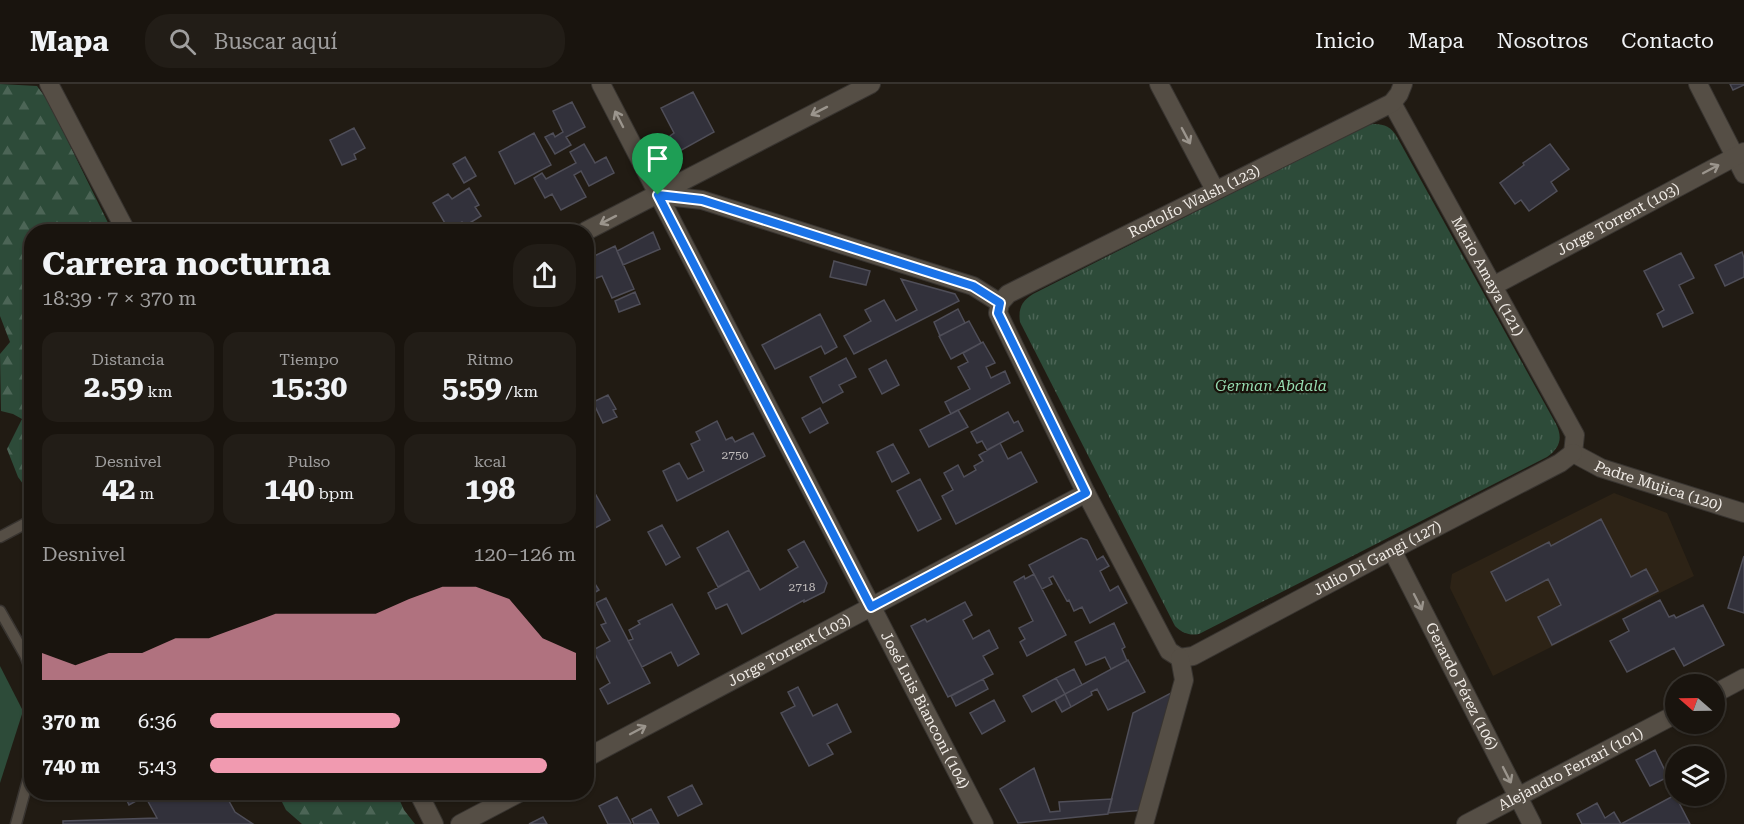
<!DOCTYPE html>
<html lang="es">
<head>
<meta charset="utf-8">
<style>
  body { margin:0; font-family:"Roboto Serif",serif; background:#221d17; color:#f1f3f6; height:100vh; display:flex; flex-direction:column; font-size:22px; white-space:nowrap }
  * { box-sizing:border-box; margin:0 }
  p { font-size:20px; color:#9f9e9e }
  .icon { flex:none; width:33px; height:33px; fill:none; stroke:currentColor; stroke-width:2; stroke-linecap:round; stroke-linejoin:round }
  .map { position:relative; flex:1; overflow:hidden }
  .panel { position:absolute; left:24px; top:140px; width:570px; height:576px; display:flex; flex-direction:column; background:#19140e; border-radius:24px; box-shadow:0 2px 4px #0004,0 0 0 2px #37332e }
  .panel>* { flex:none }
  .needle { width:39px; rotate:290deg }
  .buttons { position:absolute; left:1665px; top:590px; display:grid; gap:12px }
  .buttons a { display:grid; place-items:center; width:60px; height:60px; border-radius:50%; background:#19140e; box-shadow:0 2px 4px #0004,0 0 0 2px #37332e; font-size:30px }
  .pin { position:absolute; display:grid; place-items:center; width:51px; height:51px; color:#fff; margin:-62px -26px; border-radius:50% 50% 50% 0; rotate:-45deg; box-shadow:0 0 6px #0007 }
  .pin .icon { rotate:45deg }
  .round { display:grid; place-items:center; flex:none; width:63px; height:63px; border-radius:24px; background:#221d17 }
  .head { display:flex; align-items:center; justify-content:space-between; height:102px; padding:0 18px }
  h1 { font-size:33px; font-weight:700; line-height:45px }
  .stats { display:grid; grid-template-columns:repeat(3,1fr); gap:9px; height:102px; padding:6px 18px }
  .stats div { display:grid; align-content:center; border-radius:15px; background:#221d17; text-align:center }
  .stats b { font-size:30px; font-weight:700 }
  .stats small { font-size:16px; font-weight:400 }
  .stats p { font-size:16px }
  .chart { height:168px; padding:12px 18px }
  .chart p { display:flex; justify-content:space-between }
  .chart svg { width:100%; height:108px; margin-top:6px; fill:#f19ab0; opacity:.7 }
  ul { padding:0 18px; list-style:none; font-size:20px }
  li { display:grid; grid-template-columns:96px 72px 1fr; align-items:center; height:45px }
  li i { height:15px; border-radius:8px; background:#f19ab0 }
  header { display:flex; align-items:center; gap:36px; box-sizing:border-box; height:84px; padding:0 30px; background:#19140e; border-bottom:2px solid #37332e }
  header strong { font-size:28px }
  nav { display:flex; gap:33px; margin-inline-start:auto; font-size:21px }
  .search { width:420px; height:54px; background:#221d17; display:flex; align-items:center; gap:15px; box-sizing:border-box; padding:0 21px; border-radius:24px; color:#9f9e9e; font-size:22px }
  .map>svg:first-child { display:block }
  .built { fill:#2d2316 }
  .grass { fill:#2d4b39 }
  .forest { fill:url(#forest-firs) }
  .park { fill:url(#park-tufts) }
  .building { fill:#32313b; stroke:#4f4e58; stroke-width:1.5 }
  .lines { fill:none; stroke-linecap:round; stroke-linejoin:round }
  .service-casing { stroke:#383430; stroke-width:13 }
  .minor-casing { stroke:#383430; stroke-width:20 }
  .secondary-casing { stroke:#383430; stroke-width:20 }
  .service { stroke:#554e45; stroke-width:10 }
  .minor { stroke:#554e45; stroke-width:18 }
  .secondary { stroke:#554e45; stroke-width:18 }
  .oneway { stroke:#9b958d }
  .route-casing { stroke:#fff; stroke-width:12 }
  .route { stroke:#1a73e8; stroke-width:8 }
  .labels { text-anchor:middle; stroke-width:4.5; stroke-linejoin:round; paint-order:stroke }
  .number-label { font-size:12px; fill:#c0bcbb }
  .street-label { font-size:15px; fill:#f0ebe6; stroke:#18120a }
  .park-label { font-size:15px; font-style:italic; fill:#96dcb1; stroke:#18120a }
</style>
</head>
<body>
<header>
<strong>Mapa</strong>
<div class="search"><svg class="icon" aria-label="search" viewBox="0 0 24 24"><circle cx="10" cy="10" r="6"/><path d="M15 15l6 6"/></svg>Buscar aquí</div>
<nav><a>Inicio</a><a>Mapa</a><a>Nosotros</a><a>Contacto</a></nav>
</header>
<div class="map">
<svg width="1744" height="740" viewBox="0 0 1744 740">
  <defs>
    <pattern id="forest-firs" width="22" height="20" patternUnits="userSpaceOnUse" patternTransform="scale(1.5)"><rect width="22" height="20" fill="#2d4b39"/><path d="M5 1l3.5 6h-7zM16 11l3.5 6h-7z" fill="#4c6556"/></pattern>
    <pattern id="park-tufts" width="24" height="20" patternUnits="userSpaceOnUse" patternTransform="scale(1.5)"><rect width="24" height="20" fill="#2d4b39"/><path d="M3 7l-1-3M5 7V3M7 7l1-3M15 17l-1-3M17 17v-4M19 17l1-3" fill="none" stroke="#4c6556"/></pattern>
  </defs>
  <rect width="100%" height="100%" fill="#211b13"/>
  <!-- built -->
  <path class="built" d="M1614,409L1667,429L1694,492L1493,592L1450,504L1452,490Z"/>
  <!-- grass -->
  <path class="grass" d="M0,582L23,627L0,699Z"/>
  <!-- forest -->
  <path class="forest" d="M0,0L37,2L48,17L112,147H32L31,411L18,393L7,365L22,335L13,330L1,327L0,270L10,258L0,232Z
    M277,708H396L404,726L415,740H302L286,726Z"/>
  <!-- park -->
  <path class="park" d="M1374,40C1385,40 1391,43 1397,53L1556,340C1563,354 1560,364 1547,373L1199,550C1190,552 1182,549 1175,542L1020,238C1018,224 1022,217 1033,210L1367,41Z"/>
  <!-- building -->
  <path class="building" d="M1730,0H1744V1L1733,6Z
    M693,8L714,48L678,68L670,52L674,49L661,24Z
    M572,18L585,43L566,53L571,61L555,70L545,53L553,49L555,53L563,48L553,27Z
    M354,44L365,64L354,70L356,75L342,81L330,56Z
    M534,49L551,81L515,100L499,68Z
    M584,60L595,79L606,73L614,89L589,102L581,87L574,91L586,113L561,126L552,110L545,114L534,94L542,89L546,95L576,79L570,68Z
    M1550,60L1569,85L1551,98L1557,107L1529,127L1521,116L1515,120L1500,99L1524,81L1523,79Z
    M465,73L476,92L464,99L453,80Z
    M469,104L479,121L475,123L481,132L465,142L462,138L449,146L433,119L448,110L452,115Z
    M653,148L660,165L623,181L617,167Z
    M615,162L634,205L612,214L602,192L591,196L586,187V176Z
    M1742,168L1744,174V193L1725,202L1715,181Z
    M1681,169L1694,194L1679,201L1693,229L1663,243L1657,230L1664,226L1644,187Z
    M834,177L870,187L866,201L830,193Z
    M901,195L955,210L959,217L854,270L844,252L871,237L865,226L884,216L896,237L917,226Z
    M635,208L640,220L619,228L615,217Z
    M958,225L965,239L940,252L934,238Z
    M820,230L837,263L825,270L821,262L775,285L762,261Z
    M969,237L981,259L951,275L939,252Z
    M983,258L995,279L986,283L991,294L1005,287L1010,299L951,330L945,318L970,305L958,283L968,278L963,269Z
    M846,274L856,293L839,301L843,308L823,319L810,293Z
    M886,276L899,301L882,310L869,285Z
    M608,311L616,325L613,326L617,333L603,339L593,318Z
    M820,324L828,339L810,349L802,334Z
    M958,326L968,343L929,363L920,346Z
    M1008,328L1014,339L1018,337L1023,347L987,366L982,357L977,359L971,348Z
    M717,337L726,356L732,353L735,358L753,349L765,372L677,417L663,387L679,379L688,395L704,387L691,360L700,356L696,348Z
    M1000,359L1008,375L1021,368L1037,398L956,440L942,412L953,406L944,389L958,381L964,393L976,386L974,382L983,377L979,371Z
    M893,360L909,389L892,398L877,368Z
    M920,395L941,435L918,447L897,407Z
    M596,411L610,436L586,449V417Z
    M1601,435L1631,493L1646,485L1658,507L1552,561L1538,533L1561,521L1548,495L1506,517L1491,488L1549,458L1551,462Z
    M662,441L680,473L666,481L648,448Z
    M728,447L749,486L718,503L697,464Z
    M1081,454L1087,456L1097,476L1103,472L1109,482L1100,487L1110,507L1118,502L1127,519L1090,539L1082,523L1074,527L1069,516L1067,517L1053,492L1049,494L1052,500L1042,505L1029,481Z
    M804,457L827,499L824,508L804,518V516L742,550L727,520L716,525L708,509L749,486L760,506L798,483L788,466Z
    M1744,472V529L1728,524Z
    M586,486L599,506L587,513L590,520L586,522Z
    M1034,490L1066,551L1027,572L1020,558L1025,555L1019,544L1033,537L1014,498L1024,492L1025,495Z
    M606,514L650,599L608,620L600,605L610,599L593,566L610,557L601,541L606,539L596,519Z
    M1660,516L1669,533L1674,531L1676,534L1703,521L1724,561L1684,582L1674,564L1627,588L1610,557L1629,547L1623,535Z
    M965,518L972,531L963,536L973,555L989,546L998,564L983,572L993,590L948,613L911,542L925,535L927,538Z
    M672,520L699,570L678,582L671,568L642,583L628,557L633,555L629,546L640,540L638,537Z
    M1114,539L1125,563L1122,565L1127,577L1111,585L1105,573L1086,581L1075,558Z
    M1128,576L1145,608L1108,626L1097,605L1091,608L1092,611L1071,623L1065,610Z
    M1074,585L1082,601L1065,610L1056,594Z
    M1056,594L1065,610L1032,628L1023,612Z
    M983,595L988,605L956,622L951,612Z
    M798,603L813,632L837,620L851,648L827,660L833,670L809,682L781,629L795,622L788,608Z
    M1171,609L1174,618L1145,726L1108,729L1133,629Z
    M1065,610L1071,623L1062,628L1055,616Z
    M994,616L1005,637L982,650L970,629Z
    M1655,666L1668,693L1650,702L1636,676Z
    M1034,684L1050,728L1060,727L1059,718L1112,715L1108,730L1018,739L1000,705Z
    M692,701L702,720L678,732L668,713Z
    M123,708H224L235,728L253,740H63V737L157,734L145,712L129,721Z
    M1675,711L1690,740H1582L1577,730L1597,719L1605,734L1614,728L1621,740Z
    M617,713L631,739L630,740H608L599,722Z
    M651,725L659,740H634L632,735Z
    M543,733L547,740H529Z"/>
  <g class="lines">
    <defs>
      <path id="service" d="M0,453L32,436
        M0,527L25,571L32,589
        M16,740L32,681"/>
      <g id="minor">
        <path id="s1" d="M601,0L984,740"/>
        <path d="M1159,0L1215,106"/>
        <path d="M1698,0L1744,90"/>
        <path id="s2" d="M1392,19L1575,351L1573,369"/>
        <path d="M658,111L702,116L973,202L1000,219"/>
        <path d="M586,147L871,0"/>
        <path id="s3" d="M1493,202L1744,68"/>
        <path id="s4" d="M1000,219L1008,210L1392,19L1399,10L1403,0"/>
        <path d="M1000,219L998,229L1086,409L1169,567L1180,574"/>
        <path id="s5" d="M1573,369L1601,384L1744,429"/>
        <path id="s6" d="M1392,466L1532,740"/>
        <path id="s7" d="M1180,574L1193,572L1392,466L1560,379L1573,369"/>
        <path d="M1714,610L1744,594"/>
        <path id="s8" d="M586,674L1086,409"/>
        <path d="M460,740L521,708"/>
        <path d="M1144,740L1184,596L1180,574"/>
        <path id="s9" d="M1466,740L1676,630"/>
      </g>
      <path id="secondary" d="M49,0L126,147
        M418,708L434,740"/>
    </defs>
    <!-- service casing -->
    <use href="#service" class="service-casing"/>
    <!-- minor casing -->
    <use href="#minor" class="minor-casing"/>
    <!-- secondary casing -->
    <use href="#secondary" class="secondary-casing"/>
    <!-- service -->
    <use href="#service" class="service"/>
    <!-- minor -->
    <use href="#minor" class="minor"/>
    <!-- secondary -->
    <use href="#secondary" class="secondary"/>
  </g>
  <!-- one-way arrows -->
  <defs><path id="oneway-shaft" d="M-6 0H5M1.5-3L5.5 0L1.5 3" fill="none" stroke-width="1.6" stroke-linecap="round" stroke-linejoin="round" transform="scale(1.5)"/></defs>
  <g class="oneway">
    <use href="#oneway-shaft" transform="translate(819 27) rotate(153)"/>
    <use href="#oneway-shaft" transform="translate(619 35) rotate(-117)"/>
    <use href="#oneway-shaft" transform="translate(1186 52) rotate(62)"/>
    <use href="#oneway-shaft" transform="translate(1711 85) rotate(-28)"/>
    <use href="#oneway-shaft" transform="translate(608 136) rotate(153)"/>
    <use href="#oneway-shaft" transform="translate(1418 518) rotate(63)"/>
    <use href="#oneway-shaft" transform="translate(638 646) rotate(-28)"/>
    <use href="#oneway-shaft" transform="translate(1507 691) rotate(63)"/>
  </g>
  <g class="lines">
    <defs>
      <path id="route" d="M658,111L702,116L973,202L1000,219L998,229L1086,409L871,523Z"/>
    </defs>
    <!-- route casing -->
    <use href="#route" class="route-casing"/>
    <!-- route -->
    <use href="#route" class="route"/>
  </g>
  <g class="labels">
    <!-- number labels -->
    <g class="number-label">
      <text x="735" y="375">2750</text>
      <text x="802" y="507">2718</text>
    </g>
    <!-- street labels -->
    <g class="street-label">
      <text dy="5" stroke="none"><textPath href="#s4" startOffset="220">Rodolfo Walsh (123)</textPath></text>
      <text dy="5" stroke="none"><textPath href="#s3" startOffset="142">Jorge Torrent (103)</textPath></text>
      <text dy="5" stroke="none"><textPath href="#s2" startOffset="198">Mario Amaya (121)</textPath></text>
      <text dy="5" stroke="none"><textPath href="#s5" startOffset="92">Padre Mujica (120)</textPath></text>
      <text dy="5" stroke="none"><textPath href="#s7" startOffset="222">Julio Di Gangi (127)</textPath></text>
      <text dy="5" stroke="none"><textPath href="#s8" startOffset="230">Jorge Torrent (103)</textPath></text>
      <text dy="5" stroke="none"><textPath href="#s6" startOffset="153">Gerardo Pérez (106)</textPath></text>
      <text dy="5" stroke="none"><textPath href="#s1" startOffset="705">José Luis Bianconi (104)</textPath></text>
      <text dy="5" stroke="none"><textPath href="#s9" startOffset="118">Alejandro Ferrari (101)</textPath></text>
    </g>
    <!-- park labels -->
    <g class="park-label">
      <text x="1271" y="307">German Abdala</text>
    </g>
  </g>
</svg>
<div class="buttons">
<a><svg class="needle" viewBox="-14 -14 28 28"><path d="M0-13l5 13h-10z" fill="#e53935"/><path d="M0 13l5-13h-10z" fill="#9f9e9e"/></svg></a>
<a><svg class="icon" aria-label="layers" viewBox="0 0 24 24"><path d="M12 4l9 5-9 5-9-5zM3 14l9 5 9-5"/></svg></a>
</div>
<div class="pin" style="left:658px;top:111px;background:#1e9e55"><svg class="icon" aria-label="arrive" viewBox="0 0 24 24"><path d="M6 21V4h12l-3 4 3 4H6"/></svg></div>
<section class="panel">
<div class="head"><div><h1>Carrera nocturna</h1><p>18:39 · 7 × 370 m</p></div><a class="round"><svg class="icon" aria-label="share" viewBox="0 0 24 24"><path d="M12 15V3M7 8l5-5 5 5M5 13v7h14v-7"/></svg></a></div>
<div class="stats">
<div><p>Distancia</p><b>2.59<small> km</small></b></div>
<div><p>Tiempo</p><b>15:30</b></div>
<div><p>Ritmo</p><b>5:59<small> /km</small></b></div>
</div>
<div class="stats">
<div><p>Desnivel</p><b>42<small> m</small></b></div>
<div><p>Pulso</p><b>140<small> bpm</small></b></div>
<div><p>kcal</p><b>198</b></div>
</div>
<div class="chart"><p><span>Desnivel</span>120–126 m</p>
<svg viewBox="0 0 160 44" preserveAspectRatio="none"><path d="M0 44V33L10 38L20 33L30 33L40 27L50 27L60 22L70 17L80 17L90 17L100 17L110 11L120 6L130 6L140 11L150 27L160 33V44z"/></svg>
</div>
<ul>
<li><b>370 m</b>6:36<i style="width:52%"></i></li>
<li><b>740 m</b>5:43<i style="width:92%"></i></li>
</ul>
</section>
</div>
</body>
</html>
